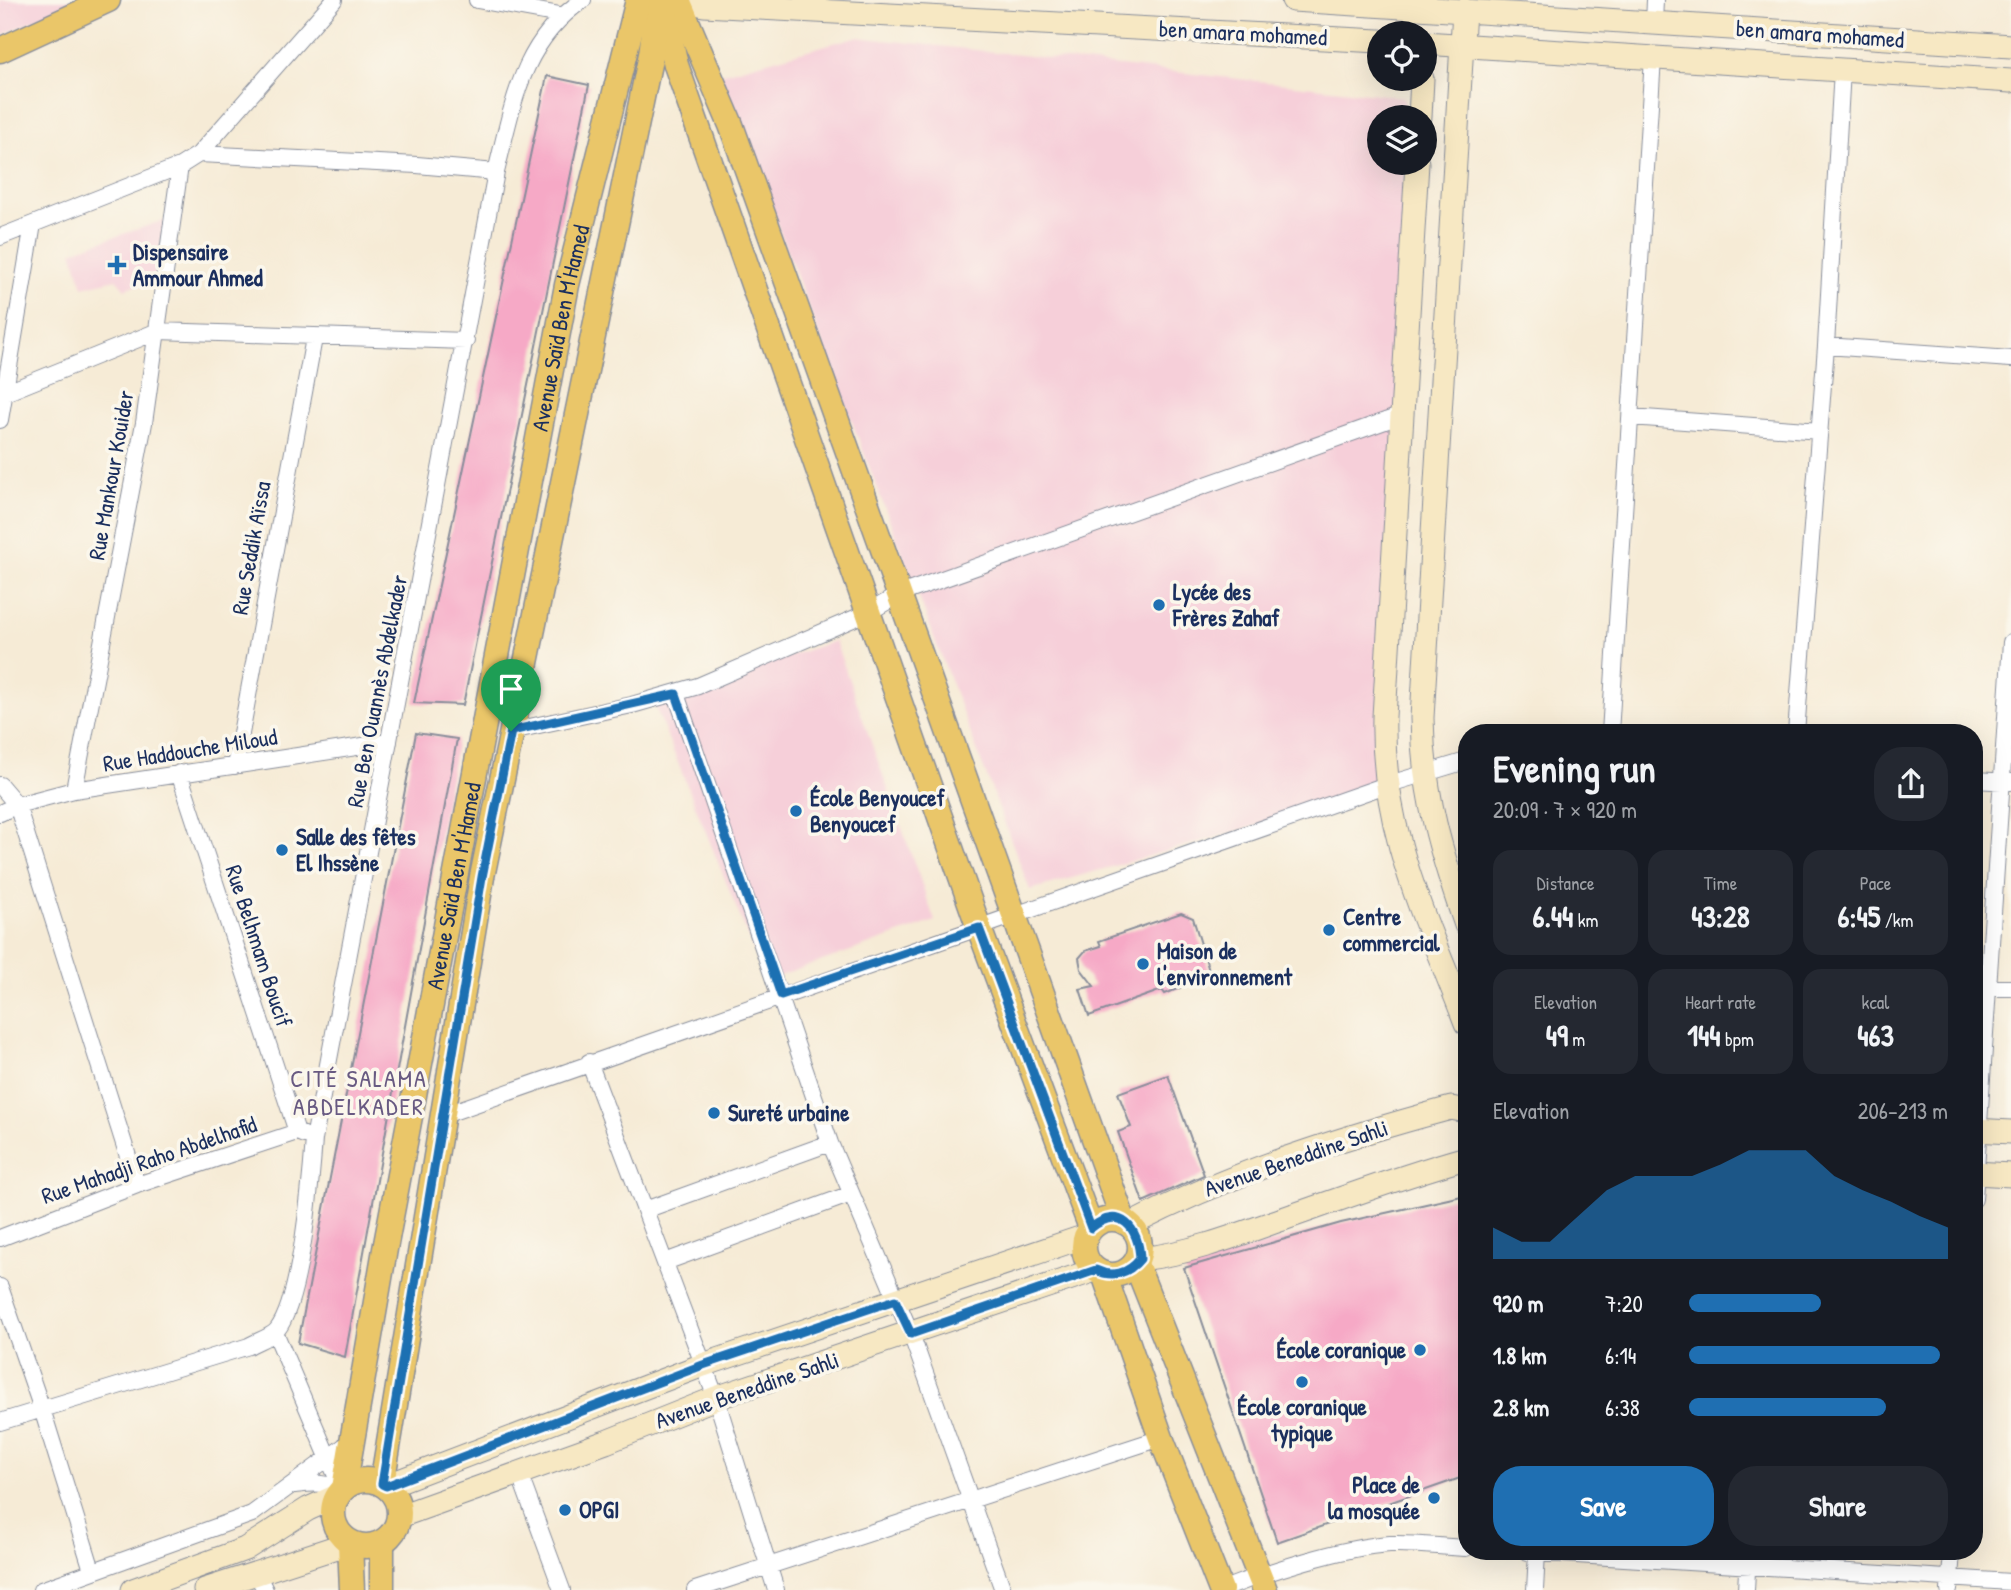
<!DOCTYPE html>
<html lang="en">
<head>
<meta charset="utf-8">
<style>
  body { margin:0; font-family:"Patrick Hand",sans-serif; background:#242831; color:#f1f3f6; height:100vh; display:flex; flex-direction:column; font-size:26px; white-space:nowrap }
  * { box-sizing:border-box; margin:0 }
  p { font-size:23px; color:#9ea1a6 }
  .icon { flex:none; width:38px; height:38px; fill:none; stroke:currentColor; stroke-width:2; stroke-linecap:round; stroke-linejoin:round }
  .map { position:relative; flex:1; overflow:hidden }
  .side { position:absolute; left:1458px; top:724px; width:525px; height:836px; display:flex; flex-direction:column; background:#171b24; border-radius:28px; box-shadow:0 7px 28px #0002 }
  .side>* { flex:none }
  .buttons { position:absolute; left:1367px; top:21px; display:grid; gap:14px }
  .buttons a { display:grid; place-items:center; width:70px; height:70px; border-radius:50%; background:#171b24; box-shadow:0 7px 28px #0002; font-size:35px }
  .pin { position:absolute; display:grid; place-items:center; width:60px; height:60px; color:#fff; margin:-72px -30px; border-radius:50% 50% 50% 0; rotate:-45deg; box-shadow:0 0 7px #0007 }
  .pin .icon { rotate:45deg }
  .round { display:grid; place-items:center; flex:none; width:74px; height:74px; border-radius:28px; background:#242831 }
  .headline { display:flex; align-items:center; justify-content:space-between; height:119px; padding:0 35px }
  h1 { font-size:38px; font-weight:700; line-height:52px }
  .metrics { display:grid; grid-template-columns:repeat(3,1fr); gap:10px; height:119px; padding:7px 35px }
  .metrics div { display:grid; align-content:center; border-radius:18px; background:#242831; text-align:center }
  .metrics b { font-size:30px; font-weight:700 }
  .metrics small { font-size:19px; font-weight:400 }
  .metrics p { font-size:19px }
  .chart { height:196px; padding:14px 35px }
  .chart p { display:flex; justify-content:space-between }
  .chart svg { width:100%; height:126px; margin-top:7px; fill:#1f6fb2; opacity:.7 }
  .primary-button { display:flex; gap:14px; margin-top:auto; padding:14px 35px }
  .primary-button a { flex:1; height:80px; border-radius:28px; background:#1f6fb2; color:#fff; font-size:28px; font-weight:700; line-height:80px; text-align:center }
  .primary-button a+a { background:#242831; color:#f1f3f6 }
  ul { padding:0 35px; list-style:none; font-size:23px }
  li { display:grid; grid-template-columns:112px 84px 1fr; align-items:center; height:52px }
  li i { height:18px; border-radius:9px; background:#1f6fb2 }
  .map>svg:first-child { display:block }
  .built { fill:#f6cfd9 }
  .building { fill:#f6a9c6 }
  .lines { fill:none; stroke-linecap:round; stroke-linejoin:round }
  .street-casing { stroke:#888d9a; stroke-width:18 }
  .secondary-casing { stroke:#888d9a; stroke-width:25 }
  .primary-casing { stroke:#888d9a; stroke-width:27 }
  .street { stroke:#fff; stroke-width:16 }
  .secondary { stroke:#f7e8c3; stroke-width:23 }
  .primary { stroke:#eac669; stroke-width:24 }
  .route-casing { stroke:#fff; stroke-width:14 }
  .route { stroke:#1f6fb2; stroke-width:9 }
  .poi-dot { fill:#1f6fb2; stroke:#fbf7ec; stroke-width:2.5 }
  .labels { text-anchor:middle; stroke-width:7; stroke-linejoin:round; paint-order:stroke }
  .street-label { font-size:23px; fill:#1b2f5e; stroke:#fbf7ec }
  .poi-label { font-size:23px; font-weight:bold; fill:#1b2f5e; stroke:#fbf7ec; text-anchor:start }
  .neighbourhood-label { font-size:24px; letter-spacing:2px; fill:#685a82; stroke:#fbf7ec }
</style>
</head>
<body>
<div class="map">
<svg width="2011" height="1590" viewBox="0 0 2011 1590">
  <rect width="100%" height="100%" fill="#fbf7ec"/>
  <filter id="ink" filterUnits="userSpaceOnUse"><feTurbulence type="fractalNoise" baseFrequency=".0143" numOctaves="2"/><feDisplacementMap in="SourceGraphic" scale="14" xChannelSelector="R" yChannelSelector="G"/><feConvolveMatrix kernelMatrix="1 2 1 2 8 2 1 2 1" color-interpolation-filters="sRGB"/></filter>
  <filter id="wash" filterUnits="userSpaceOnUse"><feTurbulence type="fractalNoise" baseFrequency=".00686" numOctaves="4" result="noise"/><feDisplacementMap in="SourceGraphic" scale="28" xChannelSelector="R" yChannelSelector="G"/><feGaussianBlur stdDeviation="1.57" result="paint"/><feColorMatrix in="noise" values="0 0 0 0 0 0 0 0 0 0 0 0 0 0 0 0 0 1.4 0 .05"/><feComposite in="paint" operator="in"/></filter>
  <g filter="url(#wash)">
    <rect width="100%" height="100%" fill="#f6ebd6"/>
    <!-- built -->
    <path class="built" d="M0,0H76L0,36Z
      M856,37L1404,97V117H1379V163H1404V423L1391,787L1030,890L720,74Z
      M165,220L155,278L125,289L116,279L83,287L72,251Z
      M835,641L935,921L766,981L653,701Z"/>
    <g id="blocks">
      <!-- building -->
      <path class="building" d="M547,76L589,85L463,705L414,703Z
        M416,733L457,739L345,1357L298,1343Z
        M1181,913L1193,918L1210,974L1179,984L1180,988L1165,994L1162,990L1089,1016L1080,989L1094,986L1081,969L1079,958L1085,951L1101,946L1099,941Z
        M1168,1075L1204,1175L1143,1202L1118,1132L1131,1127L1118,1093Z
        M1466,1195V1476L1277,1542L1184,1268L1341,1223Z"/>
    </g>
  </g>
  <g filter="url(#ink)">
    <use href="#blocks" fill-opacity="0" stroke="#888d9a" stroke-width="2"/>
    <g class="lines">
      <defs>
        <path id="street" d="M477,0L560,15
          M1654,24L1655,0
          M199,154L334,0
          M0,237L180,166L199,154L417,165L496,172
          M1826,346L2011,359
          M0,395L158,331L466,341
          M1631,417L1820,431
          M0,420L33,224
          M676,694L830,1143L911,1334L1003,1590
          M511,731L632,705L698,686L869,612L900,594L1402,415
          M1610,733L1653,58
          M1796,733L1826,346L1842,70
          M235,766L314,338
          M179,773L297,1132
          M1974,780L2011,782
          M0,785L17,805L137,1185
          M74,790L144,423L180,166
          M0,813L17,805L74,790L389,742
          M1974,987L2011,988
          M589,1062L716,1398L776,1590
          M444,1115L1386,785L1466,761
          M1974,1199L2011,642
          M645,1210L830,1143
          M0,1238L137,1185L297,1132L304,1135
          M665,1262L851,1194
          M0,1287L42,1409L92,1570
          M275,1332L342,1490
          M0,1422L249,1346C257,1341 271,1337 277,1330C301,1300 311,1180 314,1139L496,172C513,105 521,42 583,0
          M519,1473L562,1590
          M295,1485C312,1483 326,1481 341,1492
          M1528,1552L2011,1582
          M256,1572L265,1590
          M41,1590L252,1514L354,1439
          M695,1590L1161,1438
          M1221,1590C1266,1572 1343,1547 1390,1544C1415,1543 1441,1547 1466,1548
          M1535,1590L1537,1552
          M1746,1590L1748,1552
          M1949,1590L1952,1552"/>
        <path id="secondary" d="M688,0L704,5L1379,41
          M1293,0L2011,46
          M1464,10L1422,718C1423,795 1441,853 1466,925
          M1424,43L2011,81
          M1420,117L1422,79
          M1417,163L1384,717C1381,833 1426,918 1466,1023
          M1974,1130L2011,1132
          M1974,1173L2011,1175
          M1130,1225C1233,1172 1340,1138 1451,1108L1466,1111
          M1140,1259C1186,1254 1230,1238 1274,1222C1338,1200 1401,1176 1466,1158
          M386,1486L703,1365L1086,1236
          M400,1516L606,1442L716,1398L1095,1270
          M133,1590L245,1549L308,1509L337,1496
          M205,1590L349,1543"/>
        <g id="primary">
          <path d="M678,0L731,125L1124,1222"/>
          <path d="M663,5L676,65L979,928L1091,1228"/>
          <path d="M0,50L108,0"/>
          <circle cx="1112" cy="1247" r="28"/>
          <path d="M1136,1264L1265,1590"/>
          <path d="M1104,1274L1161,1438L1221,1590"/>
          <circle cx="366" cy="1513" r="33"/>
          <path d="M382,1484L482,877L651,54L658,2"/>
          <path id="s1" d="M344,1488L385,1249L567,285L638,0"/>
          <path d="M350,1543L352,1590"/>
          <path d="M382,1543V1590"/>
        </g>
      </defs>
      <!-- street casing -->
      <use href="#street" class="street-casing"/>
      <!-- secondary casing -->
      <use href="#secondary" class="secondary-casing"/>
      <!-- primary casing -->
      <use href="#primary" class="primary-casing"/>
      <!-- street -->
      <use href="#street" class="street"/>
      <!-- secondary -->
      <use href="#secondary" class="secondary"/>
      <!-- primary -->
      <use href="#primary" class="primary"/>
    </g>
  </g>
  <g class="lines" filter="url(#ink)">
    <defs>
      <path id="route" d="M676,694L781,995L979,928L1091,1228C1120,1204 1139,1228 1140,1259C1128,1274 1112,1278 1096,1270L911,1334L895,1300L703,1365L386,1486L382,1484L482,877L511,731Z"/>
    </defs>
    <!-- route casing -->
    <use href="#route" class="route-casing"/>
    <!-- route -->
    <use href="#route" class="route"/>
  </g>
  <!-- markers -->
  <g class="poi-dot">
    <path d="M113.5 254.5h7v7h7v7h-7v7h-7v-7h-7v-7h7z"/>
    <circle cx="1159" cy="605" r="7"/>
    <circle cx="796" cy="811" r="7"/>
    <circle cx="282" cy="850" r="7"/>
    <circle cx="1329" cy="930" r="7"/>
    <circle cx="1143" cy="964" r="7"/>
    <circle cx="714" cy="1113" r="7"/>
    <circle cx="1420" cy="1350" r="7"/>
    <circle cx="1302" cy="1382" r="7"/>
    <circle cx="1434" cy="1498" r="7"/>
    <circle cx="565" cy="1510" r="7"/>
  </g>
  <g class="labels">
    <!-- street labels -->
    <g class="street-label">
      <text transform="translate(1243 33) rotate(3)" y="8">ben amara mohamed</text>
      <text transform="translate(1820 34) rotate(4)" y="8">ben amara mohamed</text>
      <text dy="8" stroke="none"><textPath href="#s1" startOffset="1180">Avenue Saïd Ben M'Hamed</textPath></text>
      <text transform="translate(111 475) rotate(-80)" y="8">Rue Mankour Kouider</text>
      <text transform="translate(251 548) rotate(-80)" y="8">Rue Seddik Aïssa</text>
      <text transform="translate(377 691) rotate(-79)" y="8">Rue Ben Ouannès Abdelkader</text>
      <text transform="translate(190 750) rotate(-9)" y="8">Rue Haddouche Miloud</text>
      <text dy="8" stroke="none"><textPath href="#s1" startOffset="612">Avenue Saïd Ben M'Hamed</textPath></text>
      <text transform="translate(259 946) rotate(72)" y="8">Rue Belhmam Boucif</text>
      <text transform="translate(1296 1158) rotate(-19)" y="8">Avenue Beneddine Sahli</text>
      <text transform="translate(149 1160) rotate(-19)" y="8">Rue Mahadji Raho Abdelhafid</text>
      <text transform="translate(747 1390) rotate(-19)" y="8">Avenue Beneddine Sahli</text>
    </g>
    <!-- poi labels -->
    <g class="poi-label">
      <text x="133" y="260">Dispensaire<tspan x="133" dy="26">Ammour Ahmed</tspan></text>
      <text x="1173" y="600">Lycée des<tspan x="1173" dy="26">Frères Zahaf</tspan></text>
      <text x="810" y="806">École Benyoucef<tspan x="810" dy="26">Benyoucef</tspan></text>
      <text x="296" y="845">Salle des fêtes<tspan x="296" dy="26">El Ihssène</tspan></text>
      <text x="1343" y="925">Centre<tspan x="1343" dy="26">commercial</tspan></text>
      <text x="1157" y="959">Maison de<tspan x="1157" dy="26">l'environnement</tspan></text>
      <text x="728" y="1121">Sureté urbaine</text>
      <text x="1406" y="1358" text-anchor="end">École coranique</text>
      <text x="1302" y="1415" text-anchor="middle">École coranique<tspan x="1302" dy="26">typique</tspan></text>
      <text x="1420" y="1493" text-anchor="end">Place de<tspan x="1420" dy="26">la mosquée</tspan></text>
      <text x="579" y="1518">OPGI</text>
    </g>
    <!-- neighbourhood labels -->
    <g class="neighbourhood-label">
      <text x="359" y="1087">CITÉ SALAMA<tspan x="359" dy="28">ABDELKADER</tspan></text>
    </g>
  </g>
</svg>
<div class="buttons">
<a><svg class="icon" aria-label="locate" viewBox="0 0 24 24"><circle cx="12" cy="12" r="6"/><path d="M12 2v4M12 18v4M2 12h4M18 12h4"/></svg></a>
<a><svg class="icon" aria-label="layers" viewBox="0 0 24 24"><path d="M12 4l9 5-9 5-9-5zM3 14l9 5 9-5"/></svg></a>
</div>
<div class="pin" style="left:511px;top:731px;background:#1e9e55"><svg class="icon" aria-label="arrive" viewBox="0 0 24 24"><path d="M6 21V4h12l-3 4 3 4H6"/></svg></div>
<section class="side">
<div class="headline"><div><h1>Evening run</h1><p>20:09 · 7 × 920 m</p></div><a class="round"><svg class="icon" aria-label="share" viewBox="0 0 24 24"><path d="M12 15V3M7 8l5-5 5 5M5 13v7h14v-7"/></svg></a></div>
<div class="metrics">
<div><p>Distance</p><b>6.44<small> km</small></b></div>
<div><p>Time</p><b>43:28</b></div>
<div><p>Pace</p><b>6:45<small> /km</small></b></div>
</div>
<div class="metrics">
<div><p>Elevation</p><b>49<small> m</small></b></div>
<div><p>Heart rate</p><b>144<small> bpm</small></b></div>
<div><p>kcal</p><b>463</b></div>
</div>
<div class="chart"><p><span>Elevation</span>206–213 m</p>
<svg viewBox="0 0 160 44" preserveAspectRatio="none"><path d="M0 44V33L10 38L20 38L30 29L40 20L50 15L60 15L70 15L80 11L90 6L100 6L110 6L120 15L130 20L140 24L150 29L160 33V44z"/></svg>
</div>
<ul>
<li><b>920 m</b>7:20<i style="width:51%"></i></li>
<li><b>1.8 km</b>6:14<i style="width:97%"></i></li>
<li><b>2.8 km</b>6:38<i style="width:76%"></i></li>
</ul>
<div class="primary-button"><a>Save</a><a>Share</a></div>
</section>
</div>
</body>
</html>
